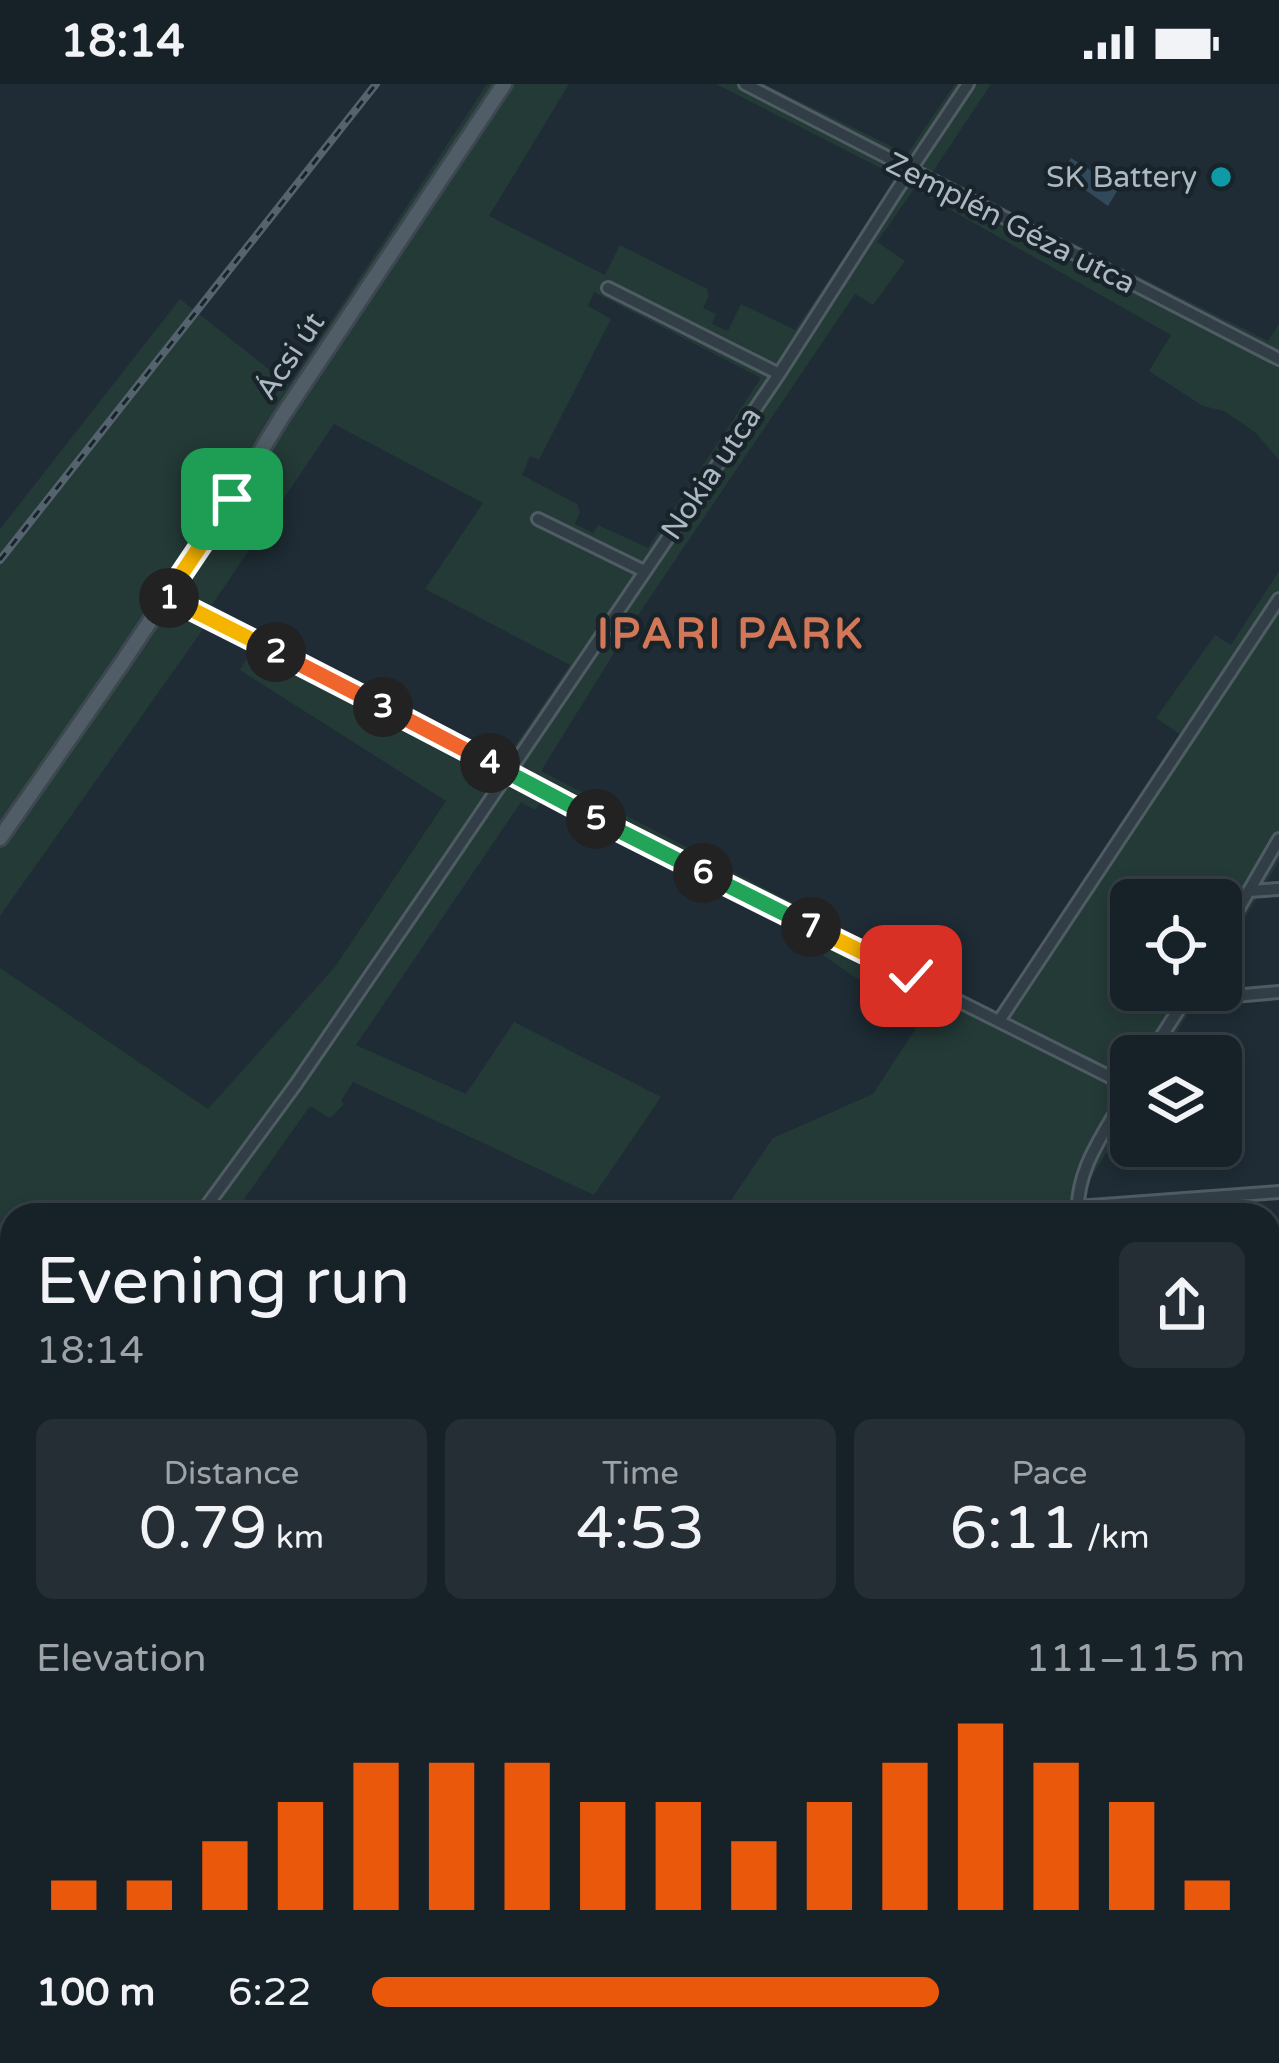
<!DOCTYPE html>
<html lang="en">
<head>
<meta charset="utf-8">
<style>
  body { margin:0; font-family:"Varela Round",sans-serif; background:#242e34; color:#f1f3f6; height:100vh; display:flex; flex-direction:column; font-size:45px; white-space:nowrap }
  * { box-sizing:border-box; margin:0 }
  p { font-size:39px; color:#9ea3a8 }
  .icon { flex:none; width:66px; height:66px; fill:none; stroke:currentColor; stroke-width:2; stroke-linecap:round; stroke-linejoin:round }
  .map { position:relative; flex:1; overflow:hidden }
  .side { position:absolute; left:0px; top:1119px; width:1281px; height:861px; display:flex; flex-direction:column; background:#172128; border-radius:36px 36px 0 0; box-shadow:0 6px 18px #0003,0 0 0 3px #363e45 }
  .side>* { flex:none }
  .buttons { position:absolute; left:1110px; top:795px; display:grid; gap:24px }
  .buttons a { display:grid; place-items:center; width:132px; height:132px; border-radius:18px; background:#172128; box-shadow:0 6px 18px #0003,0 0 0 3px #363e45; font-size:60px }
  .pin { position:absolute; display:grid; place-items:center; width:102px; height:102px; color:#fff; margin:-51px; border-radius:24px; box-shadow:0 6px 18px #0006 }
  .km { position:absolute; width:60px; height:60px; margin:-30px; border-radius:50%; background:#222; color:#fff; font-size:33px; line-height:60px; text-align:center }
  .round { display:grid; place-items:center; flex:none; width:126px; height:126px; border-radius:18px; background:#242e34 }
  .summary { display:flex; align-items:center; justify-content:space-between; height:204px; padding:0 36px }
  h1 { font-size:66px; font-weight:600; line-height:90px }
  .figures { display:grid; grid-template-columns:repeat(3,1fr); gap:18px; height:204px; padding:12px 36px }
  .figures div { display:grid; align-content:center; border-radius:18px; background:#242e34; text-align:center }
  .figures b { font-size:60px; font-weight:600 }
  .figures small { font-size:33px; font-weight:400 }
  .figures p { font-size:33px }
  .chart { height:336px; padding:24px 36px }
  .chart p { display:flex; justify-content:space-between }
  .chart svg { width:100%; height:216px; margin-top:12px; stroke:#ea580c; stroke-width:6 }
  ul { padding:0 36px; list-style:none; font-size:39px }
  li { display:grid; grid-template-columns:192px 144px 1fr; align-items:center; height:90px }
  li i { height:30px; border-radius:15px; background:#ea580c }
  .status { display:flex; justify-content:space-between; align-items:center; height:84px; padding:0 60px; background:#172128; direction:ltr }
  .status svg { height:33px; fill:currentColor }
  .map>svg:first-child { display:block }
  .green { fill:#243a37; fill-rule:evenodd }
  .water { fill:#30495b }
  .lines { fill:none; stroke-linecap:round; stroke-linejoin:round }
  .minor-casing { stroke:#505c64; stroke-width:16 }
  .major-casing { stroke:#3c474f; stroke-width:20 }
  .minor { stroke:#323e46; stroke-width:10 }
  .major { stroke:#505d66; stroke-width:14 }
  .rail-casing { stroke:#54636d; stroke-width:8 }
  .rail { stroke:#18232a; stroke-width:3; stroke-dasharray:9; stroke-linecap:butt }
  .split-1-casing { stroke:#fff; stroke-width:24 }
  .split-2-casing { stroke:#fff; stroke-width:24 }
  .split-3-casing { stroke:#fff; stroke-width:24 }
  .split-4-casing { stroke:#fff; stroke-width:24 }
  .split-5-casing { stroke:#fff; stroke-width:24 }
  .split-6-casing { stroke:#fff; stroke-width:24 }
  .split-7-casing { stroke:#fff; stroke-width:24 }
  .split-8-casing { stroke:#fff; stroke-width:24 }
  .split-1 { stroke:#f5b400; stroke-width:15 }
  .split-2 { stroke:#f5b400; stroke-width:15 }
  .split-3 { stroke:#f0652b; stroke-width:15 }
  .split-4 { stroke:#f0652b; stroke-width:15 }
  .split-5 { stroke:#22a559; stroke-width:15 }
  .split-6 { stroke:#22a559; stroke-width:15 }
  .split-7 { stroke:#22a559; stroke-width:15 }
  .split-8 { stroke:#f5b400; stroke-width:15 }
  .culture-dot { fill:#0f9aa8; stroke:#18232a; stroke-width:4.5 }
  .labels { text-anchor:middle; stroke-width:9; stroke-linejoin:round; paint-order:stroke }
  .poi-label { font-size:30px; fill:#acb9c3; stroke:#18232a; text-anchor:end }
  .street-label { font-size:30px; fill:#acb9c3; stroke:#18232a }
  .district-label { font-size:42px; font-weight:bold; letter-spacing:3px; fill:#d27858; stroke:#18232a }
</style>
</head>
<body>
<div class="status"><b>18:14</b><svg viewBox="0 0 49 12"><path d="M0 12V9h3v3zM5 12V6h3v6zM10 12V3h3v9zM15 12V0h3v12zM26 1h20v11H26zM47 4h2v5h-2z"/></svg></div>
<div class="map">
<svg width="1279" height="1979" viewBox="0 0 1279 1979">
  <rect width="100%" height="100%" fill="#1f2c35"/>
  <!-- green -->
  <path class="green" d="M487,0H569L489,132L605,191L620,161L707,205L709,212L703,224L716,230L712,240L728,247L741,220L795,246L898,93L716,0H764L907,70L955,0H991L932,89L1268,257L1279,240V376L1256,349L1224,327L1203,322L1149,287L1171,251L914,105L877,158L905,177L873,221L855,210L630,543L541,687L799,822L890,874L996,927L1067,826L1182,652L1156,634L1215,551L1231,561L1279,487V777L1221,875V816H1131V906H1202L1163,972H1131V1027L1084,1106L1086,1129L721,1131L773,1054L873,1010L920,938L775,838L777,834L544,714L535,726L521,718L356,961L466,1010L514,938L661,1013L594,1111L353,998L341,1017L344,1020L330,1034L310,1022L244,1115L263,1125L258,1131H12V1425L0,1441V884L208,1025L335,883L446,717L240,586L250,569L204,544L0,832V445L180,215L289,301ZM594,208L761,294L648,464L598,441L593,449L575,440L580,428L577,420L522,391L530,372L539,376L611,235L588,222ZM334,340L483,419L425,505L570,581L506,675L413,629L212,521Z
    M0,1499L12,1507V1958L0,1948Z
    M24,1968H375L422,1979H37Z"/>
  <!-- water -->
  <path class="water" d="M1071,74L1119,104L1108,122L1061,89Z"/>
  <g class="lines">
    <defs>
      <path id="minor" d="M745,0L1279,275
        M608,204L779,290
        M538,435L644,487
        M167,513L311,585L579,727L1130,1003
        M1249,807L1279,805
        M1221,855L1279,755
        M1187,916L1279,908
        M999,937L1279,515
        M1149,972L1191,906
        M200,1131L296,1000L450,775L779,290L897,106L968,0
        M1044,1131L1077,1123L1279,1108
        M1078,1131C1075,1081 1110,1043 1131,1000
        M1269,1246L1279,1254
        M0,1399L12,1383
        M1269,1432L1279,1429
        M1269,1601L1279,1589
        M1269,1749L1279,1755
        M0,1786L12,1779
        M1269,1802L1279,1807
        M1269,1896L1279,1889
        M1269,1955L1279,1952
        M667,1968L676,1979
        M823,1968L838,1979
        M1240,1968L1248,1972
        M641,1979L649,1968
        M943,1979L953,1968
        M1096,1979L1115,1968"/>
      <path id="major" d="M0,754L120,582L232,415L281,334L504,0
        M0,1749L12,1759
        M272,1968L285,1979"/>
    </defs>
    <!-- minor casing -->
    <use href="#minor" class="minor-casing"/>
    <!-- major casing -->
    <use href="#major" class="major-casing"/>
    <!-- minor -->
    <use href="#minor" class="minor"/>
    <!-- major -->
    <use href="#major" class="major"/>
    <defs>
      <path id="rail" d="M0,476L376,0
        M0,1922L12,1931
        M59,1968L73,1979"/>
    </defs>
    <!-- rail casing -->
    <use href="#rail" class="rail-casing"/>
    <!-- rail -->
    <use href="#rail" class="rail"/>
  </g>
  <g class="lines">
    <defs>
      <path id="split-1" d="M169,514L166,513L232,415"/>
      <path id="split-2" d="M169,514L276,568"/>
      <path id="split-3" d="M276,568L383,623"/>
      <path id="split-4" d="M383,623L490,679"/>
      <path id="split-5" d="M490,679L596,735"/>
      <path id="split-6" d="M596,735L703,789"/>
      <path id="split-7" d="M703,789L811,843"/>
      <path id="split-8" d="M811,843L911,892"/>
    </defs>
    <!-- split-1 casing -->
    <use href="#split-1" class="split-1-casing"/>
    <!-- split-2 casing -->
    <use href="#split-2" class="split-2-casing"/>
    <!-- split-3 casing -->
    <use href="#split-3" class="split-3-casing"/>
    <!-- split-4 casing -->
    <use href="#split-4" class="split-4-casing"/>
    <!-- split-5 casing -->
    <use href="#split-5" class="split-5-casing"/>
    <!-- split-6 casing -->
    <use href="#split-6" class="split-6-casing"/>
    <!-- split-7 casing -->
    <use href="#split-7" class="split-7-casing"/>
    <!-- split-8 casing -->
    <use href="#split-8" class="split-8-casing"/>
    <!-- split-1 -->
    <use href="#split-1" class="split-1"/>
    <!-- split-2 -->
    <use href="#split-2" class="split-2"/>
    <!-- split-3 -->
    <use href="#split-3" class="split-3"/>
    <!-- split-4 -->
    <use href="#split-4" class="split-4"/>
    <!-- split-5 -->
    <use href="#split-5" class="split-5"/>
    <!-- split-6 -->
    <use href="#split-6" class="split-6"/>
    <!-- split-7 -->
    <use href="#split-7" class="split-7"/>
    <!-- split-8 -->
    <use href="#split-8" class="split-8"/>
  </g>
  <!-- markers -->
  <circle class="culture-dot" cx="1221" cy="93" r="12"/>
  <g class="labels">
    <!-- poi labels -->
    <g class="poi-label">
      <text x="1197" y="103">SK Battery</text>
    </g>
    <!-- street labels -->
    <g class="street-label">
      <text transform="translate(1011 139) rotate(27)" y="10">Zemplén Géza utca</text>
      <text transform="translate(290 272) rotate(-56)" y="10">Ácsi út</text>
      <text transform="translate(711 389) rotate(-56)" y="10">Nokia utca</text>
    </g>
    <!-- district labels -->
    <g class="district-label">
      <text x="731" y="564">IPARI PARK</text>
    </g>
  </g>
</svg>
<div class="buttons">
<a><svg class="icon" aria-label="locate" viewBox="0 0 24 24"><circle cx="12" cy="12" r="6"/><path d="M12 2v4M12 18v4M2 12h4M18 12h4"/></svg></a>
<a><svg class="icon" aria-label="layers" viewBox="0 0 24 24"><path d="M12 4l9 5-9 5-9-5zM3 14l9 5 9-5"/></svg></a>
</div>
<div class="pin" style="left:232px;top:415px;background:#1e9e55"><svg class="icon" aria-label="arrive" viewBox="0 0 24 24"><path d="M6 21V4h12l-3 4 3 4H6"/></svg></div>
<div class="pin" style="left:911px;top:892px;background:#d93025"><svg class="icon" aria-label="check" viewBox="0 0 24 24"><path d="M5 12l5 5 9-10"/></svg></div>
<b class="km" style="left:169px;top:514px">1</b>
<b class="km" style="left:276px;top:568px">2</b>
<b class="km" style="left:383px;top:623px">3</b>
<b class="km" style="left:490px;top:679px">4</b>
<b class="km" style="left:596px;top:735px">5</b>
<b class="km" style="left:703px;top:789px">6</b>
<b class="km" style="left:811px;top:843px">7</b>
<section class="side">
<div class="summary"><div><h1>Evening run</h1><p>18:14</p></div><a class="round"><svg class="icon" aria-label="share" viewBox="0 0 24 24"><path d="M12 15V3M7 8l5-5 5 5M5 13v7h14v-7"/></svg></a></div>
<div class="figures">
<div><p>Distance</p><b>0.79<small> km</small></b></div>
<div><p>Time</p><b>4:53</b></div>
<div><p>Pace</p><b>6:11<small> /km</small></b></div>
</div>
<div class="chart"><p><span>Elevation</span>111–115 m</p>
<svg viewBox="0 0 160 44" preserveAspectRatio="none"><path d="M5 44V38M15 44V38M25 44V30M35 44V22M45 44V14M55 44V14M65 44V14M75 44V22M85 44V22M95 44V30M105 44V22M115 44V14M125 44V6M135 44V14M145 44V22M155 44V38"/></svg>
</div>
<ul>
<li><b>100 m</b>6:22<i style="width:65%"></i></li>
</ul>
</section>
</div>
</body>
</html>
